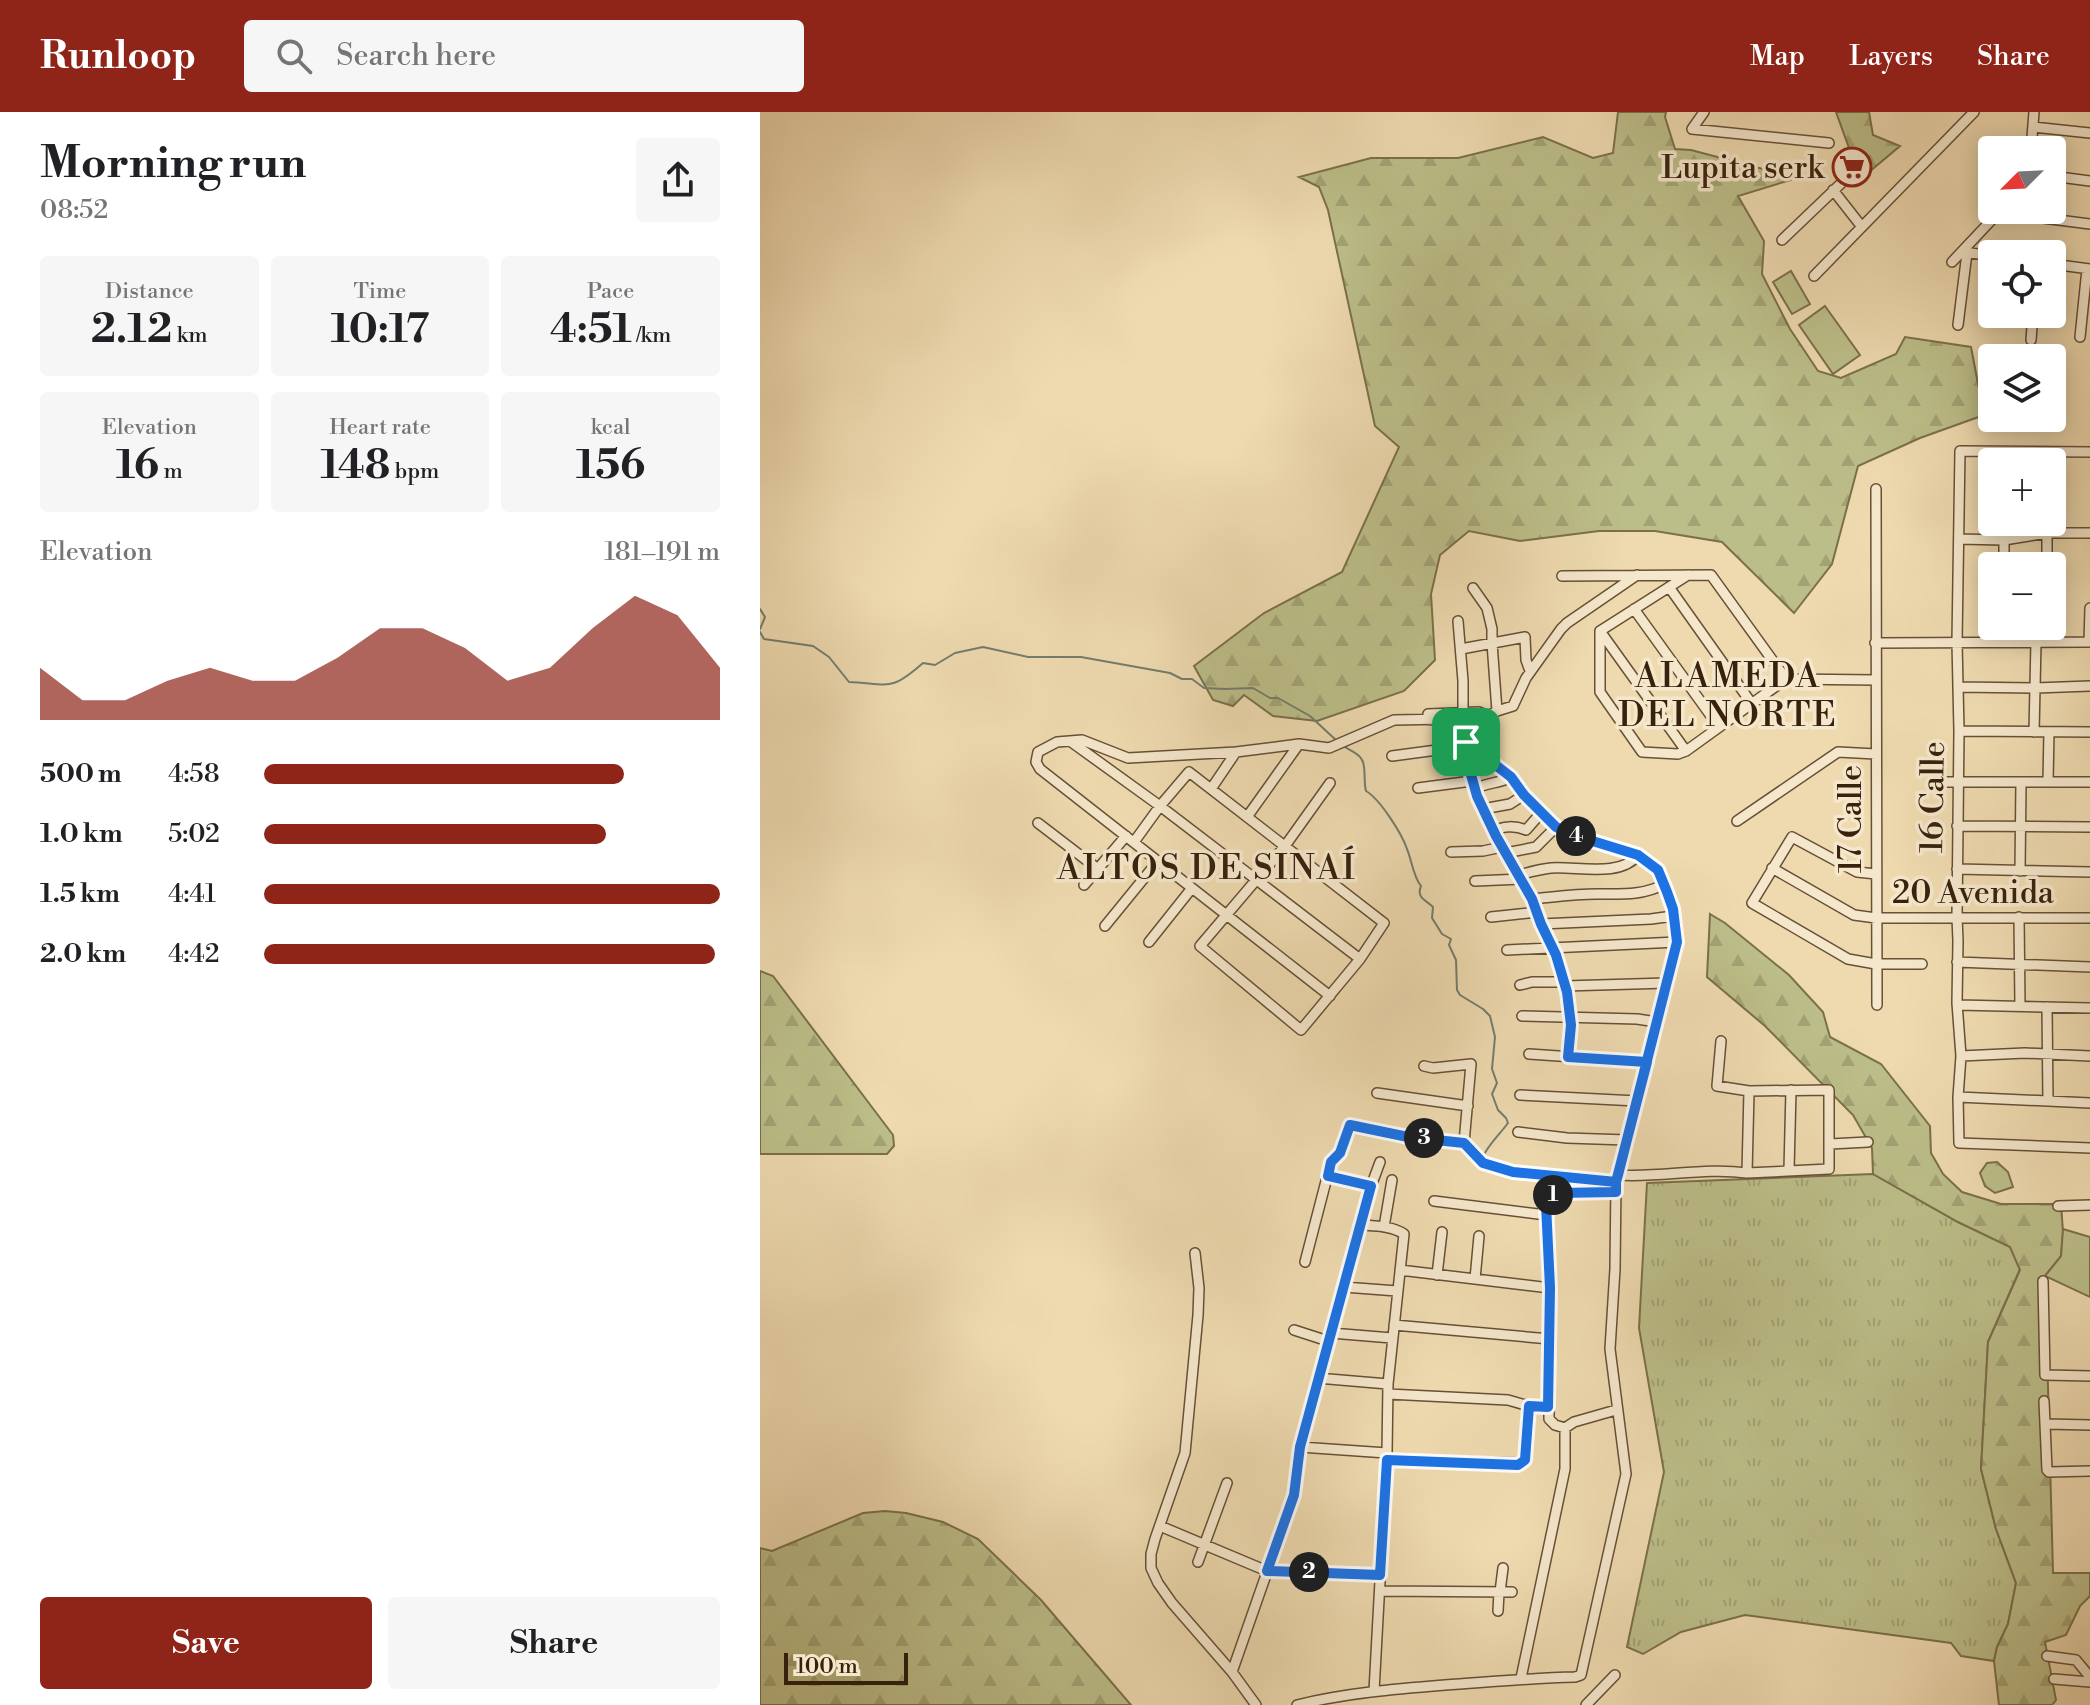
<!DOCTYPE html>
<html lang="en">
<head>
<meta charset="utf-8">
<style>
  body { margin:0; font-family:"Libre Bodoni",serif; background:#f6f6f6; color:#202124; height:100vh; display:flex; flex-direction:column; font-size:30px; white-space:nowrap }
  * { box-sizing:border-box; margin:0 }
  p { font-size:26px; color:#757577 }
  .icon { flex:none; width:44px; height:44px; fill:none; stroke:currentColor; stroke-width:2; stroke-linecap:round; stroke-linejoin:round }
  .map { position:relative; flex:1; overflow:hidden }
  .side { display:flex; flex-direction:column; background:#fff; width:760px }
  .side>* { flex:none }
  .needle { width:52px; rotate:246deg }
  .tools { position:absolute; left:1218px; top:24px; display:grid; gap:16px }
  .tools a { display:grid; place-items:center; width:88px; height:88px; border-radius:8px; background:#fff; box-shadow:0 4px 20px #0003; font-size:40px }
  .scale { position:absolute; left:24px; bottom:20px; width:124px; box-sizing:border-box; padding-left:8px; border:4px solid #38220d; border-top:0; font-size:22px; line-height:28px; white-space:nowrap; color:#38220d; -webkit-text-stroke:6px #f5e7cc; paint-order:stroke }
  .pin { position:absolute; display:grid; place-items:center; width:68px; height:68px; color:#fff; margin:-34px; border-radius:16px; box-shadow:0 4px 12px #0006 }
  .km { position:absolute; width:40px; height:40px; margin:-20px; border-radius:50%; background:#222; color:#fff; font-size:22px; line-height:40px; text-align:center }
  .round { display:grid; place-items:center; flex:none; width:84px; height:84px; border-radius:8px; background:#f6f6f6 }
  .headline { display:flex; align-items:center; justify-content:space-between; height:136px; padding:0 40px }
  h1 { font-size:44px; font-weight:700; line-height:60px }
  .figures { display:grid; grid-template-columns:repeat(3,1fr); gap:12px; height:136px; padding:8px 40px }
  .figures div { display:grid; align-content:center; border-radius:8px; background:#f6f6f6; text-align:center }
  .figures b { font-size:40px; font-weight:700 }
  .figures small { font-size:22px; font-weight:400 }
  .figures p { font-size:22px }
  .chart { height:224px; padding:16px 40px }
  .chart p { display:flex; justify-content:space-between }
  .chart svg { width:100%; height:144px; margin-top:8px; fill:#8f2418; opacity:.7 }
  .cta { display:flex; gap:16px; margin-top:auto; padding:16px 40px }
  .cta a { flex:1; height:92px; border-radius:8px; background:#8f2418; color:#fff; font-size:32px; font-weight:700; line-height:92px; text-align:center }
  .cta a+a { background:#f6f6f6; color:#202124 }
  ul { padding:0 40px; list-style:none; font-size:26px }
  li { display:grid; grid-template-columns:128px 96px 1fr; align-items:center; height:60px }
  li i { height:20px; border-radius:10px; background:#8f2418 }
  header { display:flex; align-items:center; gap:48px; box-sizing:border-box; height:112px; padding:0 40px; background:#8f2418; color:#fff }
  header strong { font-size:38px }
  nav { display:flex; gap:44px; margin-inline-start:auto; font-size:28px }
  .search { width:560px; height:72px; background:#f6f6f6; display:flex; align-items:center; gap:20px; box-sizing:border-box; padding:0 28px; border-radius:8px; color:#757577; font-size:30px }
  main { display:flex; flex:1; min-height:0 }
  .map>svg:first-child { display:block }
  .grass { fill:url(#grass-tufts); stroke:#7a704b; stroke-width:2 }
  .forest { fill:url(#forest-firs); stroke:#7a704b; stroke-width:2 }
  .park { fill:#bcbe89; stroke:#7a704b; stroke-width:2 }
  .lines { fill:none; stroke-linecap:round; stroke-linejoin:round }
  .stream { stroke:#737d6d; stroke-width:2 }
  .street-casing { stroke:#665036; stroke-width:12 }
  .street { stroke:#f5e7cc; stroke-width:9 }
  .route-casing { stroke:#fff; stroke-width:16 }
  .route { stroke:#1a73e8; stroke-width:10 }
  .labels { text-anchor:middle; stroke-width:7; stroke-linejoin:round; paint-order:stroke }
  .poi-label { font-size:32px; fill:#38220d; stroke:#f5e7cc; text-anchor:end }
  .street-label { font-size:32px; fill:#38220d; stroke:#f5e7cc }
  .neighbourhood-label { font-size:34px; letter-spacing:2px; fill:#38220d; stroke:#f5e7cc }
</style>
</head>
<body>
<header>
<strong>Runloop</strong>
<div class="search"><svg class="icon" aria-label="search" viewBox="0 0 24 24"><circle cx="10" cy="10" r="6"/><path d="M15 15l6 6"/></svg>Search here</div>
<nav><a>Map</a><a>Layers</a><a>Share</a></nav>
</header>
<main>
<section class="side">
<div class="headline"><div><h1>Morning run</h1><p>08:52</p></div><a class="round"><svg class="icon" aria-label="share" viewBox="0 0 24 24"><path d="M12 15V3M7 8l5-5 5 5M5 13v7h14v-7"/></svg></a></div>
<div class="figures">
<div><p>Distance</p><b>2.12<small> km</small></b></div>
<div><p>Time</p><b>10:17</b></div>
<div><p>Pace</p><b>4:51<small> /km</small></b></div>
</div>
<div class="figures">
<div><p>Elevation</p><b>16<small> m</small></b></div>
<div><p>Heart rate</p><b>148<small> bpm</small></b></div>
<div><p>kcal</p><b>156</b></div>
</div>
<div class="chart"><p><span>Elevation</span>181–191 m</p>
<svg viewBox="0 0 160 44" preserveAspectRatio="none"><path d="M0 44V28L10 38L20 38L30 32L40 28L50 32L60 32L70 25L80 16L90 16L100 22L110 32L120 28L130 16L140 6L150 12L160 28V44z"/></svg>
</div>
<ul>
<li><b>500 m</b>4:58<i style="width:79%"></i></li>
<li><b>1.0 km</b>5:02<i style="width:75%"></i></li>
<li><b>1.5 km</b>4:41<i style="width:100%"></i></li>
<li><b>2.0 km</b>4:42<i style="width:99%"></i></li>
</ul>
<div class="cta"><a>Save</a><a>Share</a></div>
</section>
<div class="map">
<svg width="1330" height="1593" viewBox="0 0 1330 1593">
  <defs>
    <pattern id="grass-tufts" width="24" height="20" patternUnits="userSpaceOnUse" patternTransform="scale(2)"><rect width="24" height="20" fill="#bcbe89"/><path d="M3 7l-1-3M5 7V3M7 7l1-3M15 17l-1-3M17 17v-4M19 17l1-3" fill="none" stroke="#a2a375"/></pattern>
    <pattern id="forest-firs" width="22" height="20" patternUnits="userSpaceOnUse" patternTransform="scale(2)"><rect width="22" height="20" fill="#bcbe89"/><path d="M5 1l3.5 6h-7zM16 11l3.5 6h-7z" fill="#a2a375"/></pattern>
  </defs>
  <rect width="100%" height="100%" fill="#efdab0"/>
  <filter id="stains"><feTurbulence type="fractalNoise" baseFrequency=".0025" numOctaves="4"/><feColorMatrix values="0 0 0 0 .2 0 0 0 0 .09 0 0 0 0 .02 0 0 0 .5 -.17"/></filter>
  <radialGradient id="worn" r=".72"><stop offset=".6" stop-color="#630" stop-opacity="0"/><stop offset="1" stop-color="#630" stop-opacity=".3"/></radialGradient>
  <!-- grass -->
  <path class="grass" d="M1113,1062L1198,1110L1250,1134L1260,1157L1228,1230L1221,1357L1236,1417L1256,1471L1248,1512L1237,1535L1234,1549L1201,1544L1191,1531L985,1503L921,1520L883,1542L867,1535L904,1360L879,1216L887,1071Z"/>
  <!-- forest -->
  <path class="forest" d="M858,0H906L905,5L915,37L931,38L1037,66L978,84L1004,129L1002,162L1030,217L1058,259L1081,266L1136,242L1145,225L1211,235L1224,303L1160,326L1098,354L1072,452L1034,501L962,430L895,419H839L760,429L709,419L680,443L671,482L675,548L644,579L557,609L513,604L484,583L473,594L453,588L434,554L504,501L582,460L639,335L615,314L568,98L559,75L539,65L611,46H698L783,25L833,46L853,41Z
    M1076,0H1109L1113,23L1140,34L1109,60L1089,36Z
    M950,802L965,811L1029,863L1063,900L1070,925L1121,952L1170,1014L1171,1041L1183,1062L1202,1080L1241,1092H1301L1303,1120L1301,1144L1285,1164L1293,1461H1330V1484L1320,1494L1306,1523L1285,1530L1296,1588L1292,1593H1239L1234,1549L1237,1535L1248,1512L1256,1471L1236,1417L1221,1357L1228,1230L1260,1158L1250,1135L1198,1110L1113,1062L1112,1036L1093,1003L1005,914L947,865Z
    M0,859L13,864L133,1023L134,1034L127,1042H0Z
    M1237,1050L1248,1060L1253,1075L1235,1081L1225,1074L1220,1061L1227,1051Z
    M125,1399L146,1401L183,1410L218,1427L281,1488L371,1593H0V1436L12,1439L103,1401Z"/>
  <!-- park -->
  <path class="park" d="M1031,159L1050,192L1032,202L1013,170Z
    M1065,194L1100,243L1073,262L1039,213Z
    M1303,1117L1330,1125V1185L1285,1164L1301,1144Z"/>
  <g class="lines">
    <!-- stream -->
    <path class="stream" d="M0,497L5,505L0,517
      M0,520L4,527L53,534L69,545L89,570C130,572 130,580 163,551L175,553L195,541L223,535L268,545H321L410,561L422,567H432L444,576L465,577L493,576L510,586H518L550,604L577,629
      M582,633C587,637 596,640 600,645C607,652 603,669 606,679C620,687 642,722 647,737C652,749 653,764 661,774C656,786 666,788 673,795L672,806L682,822L691,827L689,833L696,848L697,878L700,883L723,897L730,904L735,925L732,957L737,971L732,982L738,998L746,1006L748,1011C740,1022 727,1034 723,1045"/>
    <defs>
      <path id="street" d="M944,0L932,17L1069,31
        M1273,15L1330,21
        M1271,38L1274,0
        M1292,64L1330,69
        M1073,78L1102,115
        M1240,99L1244,101L1330,112
        M1022,128L1093,60
        M1204,140L1232,144
        M1192,150L1241,98
        M1292,152L1330,157
        M1054,164L1214,0
        M1198,213L1207,141
        M1320,225L1327,157
        M1271,228L1273,202
        M1330,340L1200,339L1197,530L1199,619L1197,805L1198,829L1197,891L1201,944L1198,985L1199,1031L1330,1036
        M1116,377L1117,893
        M1199,427L1244,428L1287,421H1330
        M1244,454V410
        M1287,454V410
        M802,464L951,463L1026,567
        M909,475L992,592
        M713,476L727,496L732,517V531L737,599
        M874,497L959,615
        M698,509L703,569V600
        M1287,514V530
        M840,519V580L882,640L918,642L926,639L1026,567L1116,568
        M840,519L926,639
        M840,519L928,463
        M1241,530L1242,514
        M1329,530L1330,496
        M1115,531L1330,530
        M701,537L765,525L766,548L770,559
        M1198,575L1275,576L1330,574
        M670,608L668,602L719,600L728,604
        M1199,619L1330,620
        M1274,620L1276,530
        M310,629L400,694L600,847
        M706,630L704,638L717,684L736,724L772,787L781,812L796,843L807,880L811,913L808,945
        M1173,670H1330
        M1288,670L1289,620
        M658,676L712,669
        M451,677L476,640
        M715,677C727,670 739,672 751,665
        M723,697L750,692L764,683
        M487,705L539,632
        M977,709L1078,640L1116,642
        M278,711L338,757
        M1197,714L1330,715
        M734,720C742,713 757,714 766,718L781,701
        M374,730L400,694L429,660L624,811L600,847L541,918L440,834L525,734L570,671
        M691,740L723,739L742,735
        M746,741L776,735L796,715
        M1012,756L1094,803L1116,806H1330
        M1197,757L1330,760
        M1260,759L1261,670
        M1116,762L1097,760L1032,725L992,791L1088,847L1116,852H1162
        M759,763C770,760 780,757 791,756C817,754 860,766 878,743
        M715,769L762,767
        M324,773L366,724
        M772,787C794,785 815,782 836,782C861,782 882,784 905,772
        M731,805L777,800
        M1259,805L1260,894
        M781,812L891,807L913,804
        M345,814L398,749
        M389,830L432,776
        M747,838L917,830
        M1197,850L1330,855
        M760,873L772,870H804
        M805,874L907,871
        M570,884L280,657L276,650L278,640L297,630L322,628L368,646L476,640L539,632L569,636L634,608L687,607L714,612L737,599L753,594L766,566L801,517L807,511L877,463
        M1198,893L1330,896
        M1287,895L1288,989
        M762,904L877,907L897,910
        M961,929L957,974L989,979L1069,978V1057L987,1061
        M769,942L887,950
        M1201,944L1265,941L1330,944
        M664,954L673,956L711,952L704,1031L723,1051L753,1060L856,1070
        M617,981L708,994
        M760,983L877,989
        M1198,985L1330,991
        M758,1020L807,1026L867,1028
        M1070,1032L1108,1030
        M1029,1058L1031,978
        M858,1063C901,1066 944,1055 987,1061L989,979
        M568,1064L611,1074
        M856,1080L798,1081L788,1086L786,1092L790,1176L789,1307L795,1313L805,1316L814,1310L856,1298
        M674,1089L786,1103
        M1298,1094L1330,1093
        M601,1113C616,1114 632,1114 644,1122L628,1272L627,1341L614,1579
        M624,1115L632,1068
        M435,1141L439,1176L438,1203L425,1341L395,1427L391,1442V1456L398,1471L412,1491L472,1560L496,1593
        M545,1150L571,1050L580,1041L590,1013L648,1025L704,1031
        M640,1158L790,1176
        M677,1163L682,1120
        M715,1167L719,1124
        M1283,1169L1285,1263L1330,1264
        M584,1175L637,1179
        M634,1213L790,1227
        M534,1218L568,1229
        M571,1221L632,1226
        M557,1266L628,1272
        M628,1282L748,1288L769,1294L788,1295
        M1284,1289L1287,1358L1289,1360L1330,1359
        M1287,1312L1330,1313
        M540,1335L627,1341
        M627,1348L762,1351L765,1348L769,1294
        M400,1414L507,1459L620,1463
        M438,1450L467,1371
        M620,1479L752,1480
        M740,1480L743,1456
        M738,1499L739,1480
        M1287,1544L1316,1548L1330,1565
        M472,1560L534,1383L540,1335L601,1113L606,1088L620,1050
        M761,1566L805,1357V1316
        M1294,1567L1330,1570
        M537,1593C586,1581 635,1577 685,1573C729,1570 772,1566 815,1565L821,1563L866,1362L850,1237L855,1157L856,1070L917,830L913,797L898,758L878,743L813,723L796,715L764,683L751,665L725,643L706,630L677,638L632,644
        M826,1593L855,1563"/>
    </defs>
    <!-- street casing -->
    <use href="#street" class="street-casing"/>
    <!-- street -->
    <use href="#street" class="street"/>
  </g>
  <g class="lines">
    <defs>
      <path id="route" d="M706,630L704,638L717,684L736,724L772,787L781,812L796,843L807,880L811,913L808,945L887,950L856,1070V1080L798,1081L792,1083L786,1092L790,1176L788,1295L769,1294L765,1348L758,1353L627,1348L620,1463L507,1459L534,1383L540,1335L611,1074L568,1064L571,1050L580,1041L590,1013L648,1025L704,1031L723,1051L753,1060L856,1070L858,1063L917,830L913,797L907,780L898,758L878,743L813,723L796,715L764,683L751,665L706,630"/>
    </defs>
    <!-- route casing -->
    <use href="#route" class="route-casing"/>
    <!-- route -->
    <use href="#route" class="route"/>
  </g>
  <!-- icons -->
  <defs>
    <symbol id="supermarket-ring" viewBox="-11 -11 22 22"><circle r="9.5" fill="#f5e7cc" stroke="#8f2418" stroke-width="1.5"/><path d="M-6-5.5h2.5l.6 2H6L4.5 2H-2.5L-4.4-4H-6ZM-1.5 3.2a1.3 1.3 0 1 0 .1 0ZM3 3.2a1.3 1.3 0 1 0 .1 0Z" fill="#8f2418"/></symbol>
  </defs>
  <g fill-rule="evenodd">
    <use href="#supermarket-ring" x="1070" y="33" width="44" height="44"/>
  </g>
  <g class="labels">
    <!-- poi labels -->
    <g class="poi-label">
      <text x="1064" y="66">Lupita serk</text>
    </g>
    <!-- street labels -->
    <g class="street-label">
      <text transform="translate(1172 685) rotate(-89)" y="11">16 Calle</text>
      <text transform="translate(1090 707) rotate(-90)" y="11">17 Calle</text>
      <text x="1213" y="791">20 Avenida</text>
    </g>
    <!-- neighbourhood labels -->
    <g class="neighbourhood-label">
      <text x="968" y="575">ALAMEDA<tspan x="968" dy="39">DEL NORTE</tspan></text>
      <text x="447" y="767">ALTOS DE SINAÍ</text>
    </g>
  </g>
  <rect width="100%" height="100%" filter="url(#stains)"/>
  <rect width="100%" height="100%" fill="url(#worn)"/>
</svg>
<div class="tools">
<a><svg class="needle" viewBox="-14 -14 28 28"><path d="M0-13l5 13h-10z" fill="#e53935"/><path d="M0 13l5-13h-10z" fill="#757577"/></svg></a>
<a><svg class="icon" aria-label="locate" viewBox="0 0 24 24"><circle cx="12" cy="12" r="6"/><path d="M12 2v4M12 18v4M2 12h4M18 12h4"/></svg></a>
<a><svg class="icon" aria-label="layers" viewBox="0 0 24 24"><path d="M12 4l9 5-9 5-9-5zM3 14l9 5 9-5"/></svg></a>
<a>+</a>
<a>−</a>
</div>
<div class="scale">100 m</div>
<div class="pin" style="left:706px;top:630px;background:#1e9e55"><svg class="icon" aria-label="arrive" viewBox="0 0 24 24"><path d="M6 21V4h12l-3 4 3 4H6"/></svg></div>
<b class="km" style="left:793px;top:1083px">1</b>
<b class="km" style="left:549px;top:1460px">2</b>
<b class="km" style="left:664px;top:1026px">3</b>
<b class="km" style="left:816px;top:724px">4</b>
</div>
</main>
</body>
</html>
